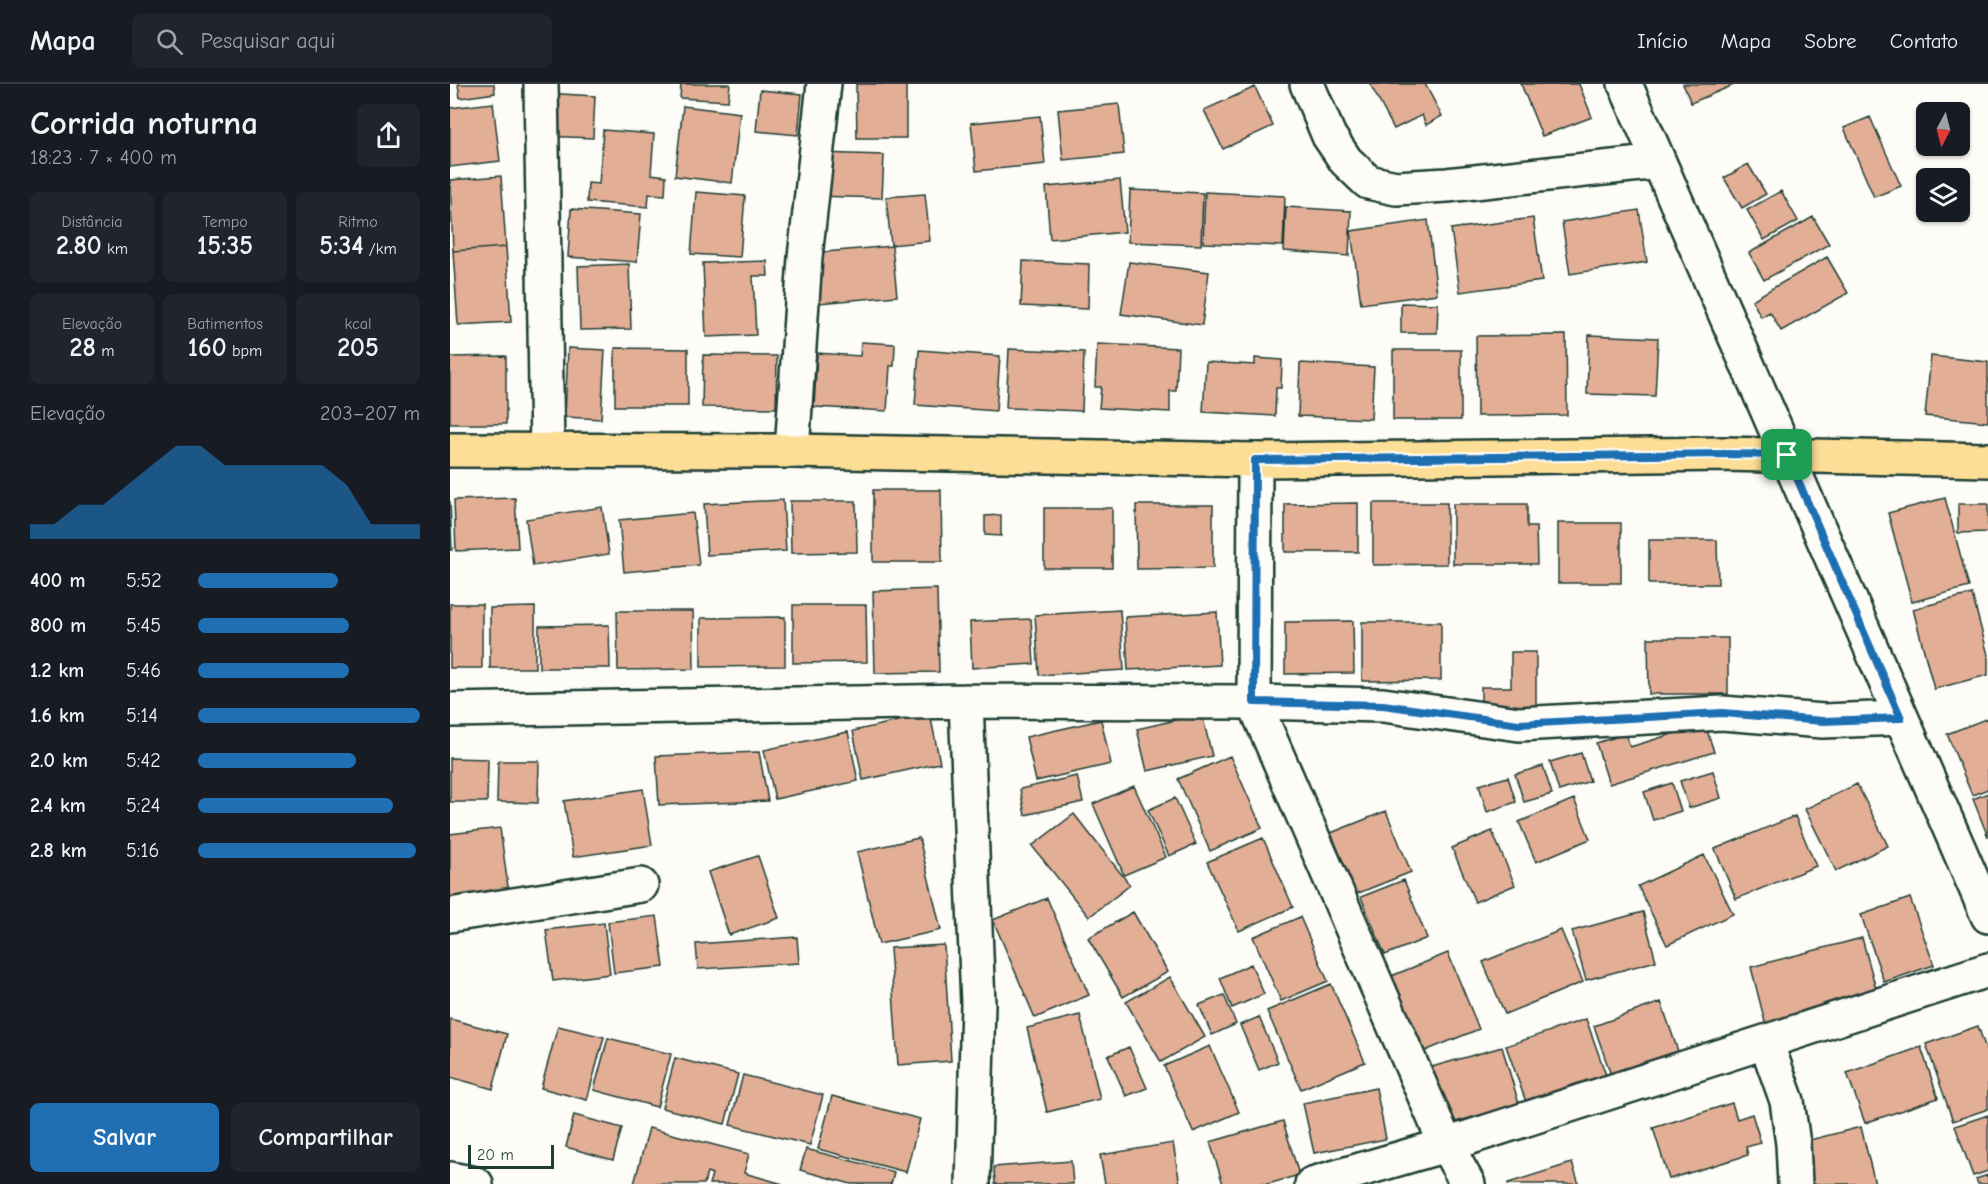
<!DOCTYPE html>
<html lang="pt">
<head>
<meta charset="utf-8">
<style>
  body { margin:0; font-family:"Comic Neue",sans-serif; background:#20242c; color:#f1f3f6; height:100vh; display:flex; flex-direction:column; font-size:22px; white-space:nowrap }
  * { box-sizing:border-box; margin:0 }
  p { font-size:20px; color:#9ea1a6 }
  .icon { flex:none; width:33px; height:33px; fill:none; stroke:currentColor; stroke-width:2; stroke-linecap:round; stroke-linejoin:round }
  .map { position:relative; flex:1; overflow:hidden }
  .side { display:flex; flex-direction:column; background:#171b24; width:450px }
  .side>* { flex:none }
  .needle { width:39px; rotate:187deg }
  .tools { position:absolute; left:1466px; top:18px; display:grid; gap:12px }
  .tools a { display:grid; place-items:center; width:54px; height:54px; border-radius:9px; background:#171b24; box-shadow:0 2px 4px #0004; font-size:30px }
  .scale { position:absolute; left:18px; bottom:15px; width:86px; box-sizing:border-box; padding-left:6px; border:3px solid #1f3d34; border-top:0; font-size:16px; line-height:21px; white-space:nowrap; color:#1f3d34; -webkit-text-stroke:4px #fdfcf7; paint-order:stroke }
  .pin { position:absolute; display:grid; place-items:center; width:51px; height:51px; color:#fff; margin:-26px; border-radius:12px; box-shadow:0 3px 9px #0006 }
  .round { display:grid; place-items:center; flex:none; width:63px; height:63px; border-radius:9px; background:#20242c }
  .headline { display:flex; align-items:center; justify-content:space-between; height:102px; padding:0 30px }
  h1 { font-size:33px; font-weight:700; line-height:45px }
  .stats { display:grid; grid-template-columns:repeat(3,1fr); gap:9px; height:102px; padding:6px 30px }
  .stats div { display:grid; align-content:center; border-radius:9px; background:#20242c; text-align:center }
  .stats b { font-size:26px; font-weight:700 }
  .stats small { font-size:16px; font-weight:400 }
  .stats p { font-size:16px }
  .chart { height:168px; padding:12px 30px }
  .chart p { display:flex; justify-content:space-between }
  .chart svg { width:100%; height:108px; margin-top:6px; fill:#1f6fb2; opacity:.7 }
  .action { display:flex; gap:12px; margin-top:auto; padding:12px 30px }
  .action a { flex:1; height:69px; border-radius:9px; background:#1f6fb2; color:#fff; font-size:24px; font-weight:700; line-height:69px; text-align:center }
  .action a+a { background:#20242c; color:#f1f3f6 }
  ul { padding:0 30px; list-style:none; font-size:20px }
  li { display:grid; grid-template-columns:96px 72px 1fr; align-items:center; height:45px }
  li i { height:15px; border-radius:8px; background:#1f6fb2 }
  header { display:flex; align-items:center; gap:36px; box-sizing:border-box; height:84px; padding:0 30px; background:#171b24; border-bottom:2px solid #363941 }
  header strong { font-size:28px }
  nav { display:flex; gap:33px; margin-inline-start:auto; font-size:21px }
  .search { width:420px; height:54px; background:#20242c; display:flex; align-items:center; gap:15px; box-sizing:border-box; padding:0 21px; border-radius:9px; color:#9ea1a6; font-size:22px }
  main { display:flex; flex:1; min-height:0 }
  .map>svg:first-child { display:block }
  .building { fill:#e2ae95; stroke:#1f3d34; stroke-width:1.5 }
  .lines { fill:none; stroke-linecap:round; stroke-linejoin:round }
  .minor-casing { stroke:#1f3d34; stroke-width:38 }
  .major-casing { stroke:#1f3d34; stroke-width:38 }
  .minor { stroke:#fdfcf7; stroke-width:33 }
  .major { stroke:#fdde96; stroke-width:33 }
  .route-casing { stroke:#fff; stroke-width:12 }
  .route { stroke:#1f6fb2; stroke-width:8 }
</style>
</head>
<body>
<header>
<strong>Mapa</strong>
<div class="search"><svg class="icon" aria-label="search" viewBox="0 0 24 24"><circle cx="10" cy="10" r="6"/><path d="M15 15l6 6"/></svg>Pesquisar aqui</div>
<nav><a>Início</a><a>Mapa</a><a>Sobre</a><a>Contato</a></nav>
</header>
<main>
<section class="side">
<div class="headline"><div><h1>Corrida noturna</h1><p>18:23 · 7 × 400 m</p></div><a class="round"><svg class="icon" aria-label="share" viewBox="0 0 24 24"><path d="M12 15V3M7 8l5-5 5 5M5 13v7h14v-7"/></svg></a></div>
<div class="stats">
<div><p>Distância</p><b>2.80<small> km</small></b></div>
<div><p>Tempo</p><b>15:35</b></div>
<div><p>Ritmo</p><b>5:34<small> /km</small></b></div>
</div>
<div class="stats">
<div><p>Elevação</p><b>28<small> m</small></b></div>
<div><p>Batimentos</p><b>160<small> bpm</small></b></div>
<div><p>kcal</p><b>205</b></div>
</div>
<div class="chart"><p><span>Elevação</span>203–207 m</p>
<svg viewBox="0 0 160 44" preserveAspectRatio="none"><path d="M0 44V38L10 38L20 30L30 30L40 22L50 14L60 6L70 6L80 14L90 14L100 14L110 14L120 14L130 22L140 38L150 38L160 38V44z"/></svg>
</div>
<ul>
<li><b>400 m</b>5:52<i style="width:63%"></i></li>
<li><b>800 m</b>5:45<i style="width:68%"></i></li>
<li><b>1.2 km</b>5:46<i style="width:68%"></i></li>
<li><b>1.6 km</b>5:14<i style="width:100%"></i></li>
<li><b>2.0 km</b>5:42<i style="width:71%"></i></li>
<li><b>2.4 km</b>5:24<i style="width:88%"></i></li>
<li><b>2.8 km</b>5:16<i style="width:98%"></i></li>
</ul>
<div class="action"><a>Salvar</a><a>Compartilhar</a></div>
</section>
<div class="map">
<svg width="1538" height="1100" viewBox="0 0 1538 1100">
  <rect width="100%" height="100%" fill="#fdfcf7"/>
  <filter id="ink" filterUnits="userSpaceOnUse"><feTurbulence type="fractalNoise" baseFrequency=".0167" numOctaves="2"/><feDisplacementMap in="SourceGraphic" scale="12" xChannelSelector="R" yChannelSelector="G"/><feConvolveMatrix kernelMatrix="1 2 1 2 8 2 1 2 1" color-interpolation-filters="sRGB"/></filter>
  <g filter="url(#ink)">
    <!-- building -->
    <path class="building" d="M8,0H44L45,9L10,14Z
      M231,0H280L278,17L230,14Z
      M406,0H456V54H407Z
      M920,0H975L992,32L976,41L972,31L944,45Z
      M1071,0H1129L1142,33L1092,52Z
      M1233,0H1286L1241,19Z
      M805,3L823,42L773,65L754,26Z
      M310,6L352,10L348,51L306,47Z
      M94,9L145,12L143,54L92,52Z
      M43,19L50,77L0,83V24Z
      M669,20L674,70L613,76L608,26Z
      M233,22L290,29L282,99L225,92Z
      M590,32L595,80L526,87L521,39Z
      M1420,33L1451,102L1424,113L1394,44Z
      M153,46L204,50L201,90L216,92L215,111L199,110L198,123L137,118L138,99L149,100Z
      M367,69L434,71L432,114L365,112Z
      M1298,80L1316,110L1292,124L1274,94Z
      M51,92L56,163L3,167L0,96Z
      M670,96L675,148L600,155L596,103Z
      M680,106L753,109L751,161L678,158Z
      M1331,107L1348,137L1314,156L1297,126Z
      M246,108L295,112L290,173L241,170Z
      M755,108L835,112L833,162L753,159Z
      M475,110L480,157L441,161L436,113Z
      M836,123L901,127L899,172L834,167Z
      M121,125L191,130L187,178L118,173Z
      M1189,126L1197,178L1120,190L1112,138Z
      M1363,133L1379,160L1314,196L1299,169Z
      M1083,134L1092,197L1010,208L1001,145Z
      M978,136L987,210L911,220L901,147Z
      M442,162L447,212L369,219L364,169Z
      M56,163L61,238L8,241L3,167Z
      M1377,173L1398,209L1331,247L1320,228L1311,233L1302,216Z
      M317,177L318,192H303L306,251L256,253L253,179Z
      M573,177L639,180L638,225L571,222Z
      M679,178L759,188L752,241L671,230Z
      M179,180L181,245L130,246L128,182Z
      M951,219L988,220L987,249H951Z
      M1116,251L1117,331L1027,332L1026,252Z
      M1139,251L1208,254L1205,312L1137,310Z
      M411,258L445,260L444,282H440L437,327L364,323L367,269L410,272Z
      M647,260L728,264L726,307H720V328L649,324L651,303H645Z
      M118,264L155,266L151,335L115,333Z
      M165,264L238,265V322H165Z
      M559,265L634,268L632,327L556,324Z
      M469,266L550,272L546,327L465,321Z
      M943,266H1011V336H943Z
      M253,271L327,272L326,324L252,323Z
      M56,272V340H0V273Z
      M1481,272L1538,278V338L1475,332Z
      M805,274L832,276L831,304H826L825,332L753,328L756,278L805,281Z
      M850,279L924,283L921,335L848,332Z
      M423,406H491L492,478H423Z
      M65,414L68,464L6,467L4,416Z
      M1495,414L1519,503L1462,518L1438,429Z
      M333,416L336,467L257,471L254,420Z
      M0,417L2,466H0Z
      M340,417H406L407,468L341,469Z
      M908,419V468H835V420Z
      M923,419H997V480L923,481Z
      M1003,420H1077V443H1086L1087,480H1003Z
      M1508,420H1538V448L1508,449Z
      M686,421H763V484L687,485Z
      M152,423L159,470L83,482L76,435Z
      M594,424H662V484H594Z
      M243,429L249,481L174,488L169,436Z
      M551,431V452L535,451V432Z
      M1108,439H1171V499H1108Z
      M1199,456H1267L1268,500H1199Z
      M487,505L489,588L425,589L423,507Z
      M1522,510L1538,571V591L1484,605L1463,525Z
      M0,520H32V584H0Z
      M343,521H416L417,578L343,579Z
      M85,523V584H40V524Z
      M670,526L674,586L589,591L585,531Z
      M167,527H243L244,585L168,586Z
      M767,528L770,581L678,586L675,533Z
      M335,533V582L251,583V534Z
      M581,535L584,580L522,584L520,538Z
      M903,537L904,589L835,590V538Z
      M912,538H991V596L912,597Z
      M159,541L160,584H89V542Z
      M1198,554H1278V610H1199Z
      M1061,568H1086V627H1031V603H1061Z
      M480,630L490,679L413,696L403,647Z
      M752,630L762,672L697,687L687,645Z
      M1538,634V705L1522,711L1497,650Z
      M651,636L661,680L586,697L576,653Z
      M1255,640L1264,668L1159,700L1146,659L1176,650L1180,663Z
      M398,648L408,697L325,715L314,666Z
      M309,668L318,717L209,721L206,672Z
      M1131,669L1140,697L1109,707L1100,678Z
      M780,672L812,744L760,767L728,695Z
      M0,674L38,675L37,718H0Z
      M48,677H89L88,719L47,718Z
      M1093,682L1102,710L1074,718L1065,690Z
      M1263,687L1271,714L1239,724L1230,697Z
      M627,692L633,718L575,731L570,705Z
      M1058,693L1066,718L1037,728L1029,701Z
      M1222,699L1231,727L1203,736L1194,708Z
      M1407,700L1438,762L1386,787L1355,725Z
      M684,702L716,773L674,791L643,720Z
      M193,705L202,761L123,773L114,717Z
      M1538,709V753L1523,715Z
      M725,714L746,760L719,772L698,726Z
      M1124,715L1140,755L1086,778L1069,738Z
      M936,727L961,788L906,810L881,749Z
      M624,730L680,801L639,833L582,762Z
      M1345,732L1366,782L1286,815L1265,765Z
      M50,744L59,810L0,817V750Z
      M1042,747L1065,801L1025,818L1002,764Z
      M469,754L491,846L429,860L407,768Z
      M813,754L843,823L789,847L757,778Z
      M1254,771L1283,830L1217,861L1188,802Z
      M308,772L329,834L279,851L258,788Z
      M954,796L977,854L935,871L911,813Z
      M597,814L639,911L585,934L543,836Z
      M1460,814L1484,881L1434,898L1411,831Z
      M683,828L718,888L673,913L638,854Z
      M1193,828L1206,877L1136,896L1122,847Z
      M207,832L214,883L164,889L158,838Z
      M850,833L878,897L831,917L803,853Z
      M154,839L160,890L103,897L96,846Z
      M1111,846L1133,898L1055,930L1033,878Z
      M347,853L349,879L248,885L246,860Z
      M1412,854L1428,912L1316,942L1301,883Z
      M494,861L501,977L448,981L440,864Z
      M998,869L1029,945L970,969L939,893Z
      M801,880L814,910L782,924L770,894Z
      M720,893L755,953L711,978L676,918Z
      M881,900L915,978L851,1005L817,927Z
      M774,911L786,940L762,951L749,921Z
      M1211,918L1228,967L1161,991L1144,942Z
      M630,931L650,1015L597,1028L577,944Z
      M809,933L828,978L809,986L790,941Z
      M0,935L57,950L43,1005L0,993Z
      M1136,935L1156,991L1076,1018L1056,962Z
      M108,942L154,953L137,1016L91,1004Z
      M1528,942L1538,971V1025L1503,1037L1476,960Z
      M158,954L221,970L207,1023L144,1006Z
      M760,962L789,1028L743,1048L714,982Z
      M679,963L697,1004L676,1012L658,972Z
      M1052,963L1069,1020L995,1041L978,984Z
      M1471,963L1488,1014L1415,1039L1397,989Z
      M225,974L288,990L275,1040L212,1024Z
      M293,991L373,1011L360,1061L280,1041Z
      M926,1004L936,1055L864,1069L853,1019Z
      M382,1012L470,1035L456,1088L368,1065Z
      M1282,1019L1287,1035L1302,1030L1311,1059L1296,1063L1298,1071L1219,1095L1203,1044Z
      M124,1031L172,1044L163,1076L116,1063Z
      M1538,1031V1087L1523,1092L1505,1042Z
      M833,1037L849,1091L818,1100H773L760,1058Z
      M1411,1043L1425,1100H1362L1352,1058Z
      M199,1044L299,1070L294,1089L333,1100H259L262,1090L257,1088L254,1100H184Z
      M723,1059L730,1100H655L650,1071Z
      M356,1065L444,1088L441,1100H401L350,1086Z
      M621,1077L623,1100H545L544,1083Z
      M1122,1079L1129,1100H1058V1099Z
      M1538,1091V1100H1528L1526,1095Z"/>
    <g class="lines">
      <defs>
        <path id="minor" d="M91,0L97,366
          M857,0L879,52L896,77L918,98L946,104L997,101L1209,78
          M1175,0L1538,832
          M342,367L355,173L374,0
          M805,376L804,618L996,1061L1018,1100
          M516,617L528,920L523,1100
          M0,626L516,617L804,618L933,621L1069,640L1272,629L1373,637L1451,634
          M0,831L191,801
          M1316,958L1337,1017L1343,1060L1345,1100
          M0,1095L26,1100
          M862,1100L996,1061L1538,886"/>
        <path id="major" d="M0,366L342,367L805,376L1275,370L1538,376"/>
      </defs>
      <!-- minor casing -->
      <use href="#minor" class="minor-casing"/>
      <!-- major casing -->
      <use href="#major" class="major-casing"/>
      <!-- minor -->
      <use href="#minor" class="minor"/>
      <!-- major -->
      <use href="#major" class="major"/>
    </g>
  </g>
  <g class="lines" filter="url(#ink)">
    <defs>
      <path id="route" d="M1275,370L1337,371L1451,634L1373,637L1272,629L1069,640L933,621L804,618L805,376Z"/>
    </defs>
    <!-- route casing -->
    <use href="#route" class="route-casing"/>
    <!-- route -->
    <use href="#route" class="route"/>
  </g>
</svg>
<div class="tools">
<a><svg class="needle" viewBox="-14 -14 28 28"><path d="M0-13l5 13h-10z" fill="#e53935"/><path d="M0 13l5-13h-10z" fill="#9ea1a6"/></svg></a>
<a><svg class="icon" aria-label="layers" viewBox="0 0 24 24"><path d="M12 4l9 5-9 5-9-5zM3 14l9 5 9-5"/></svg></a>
</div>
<div class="scale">20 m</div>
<div class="pin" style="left:1337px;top:371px;background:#1e9e55"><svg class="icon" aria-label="arrive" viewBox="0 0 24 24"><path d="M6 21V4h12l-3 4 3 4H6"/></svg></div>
</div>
</main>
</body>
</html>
